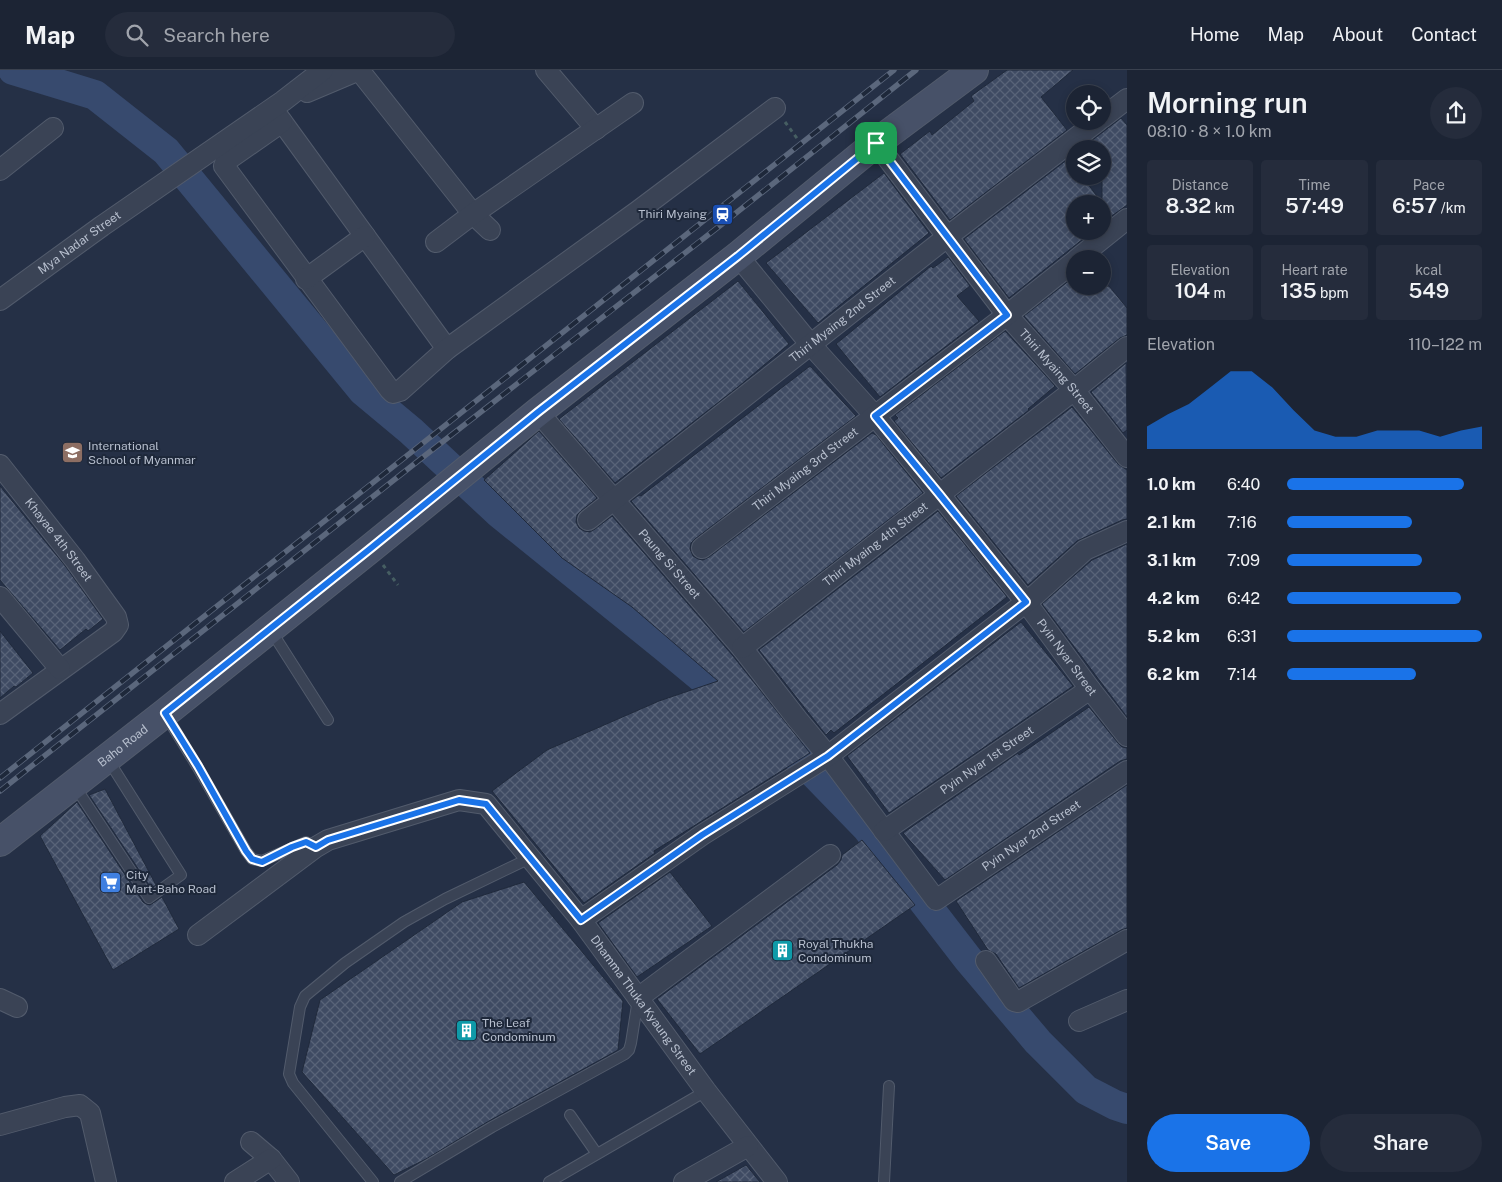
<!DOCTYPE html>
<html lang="en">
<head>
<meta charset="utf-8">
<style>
  body { margin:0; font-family:"Public Sans",sans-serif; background:#252c3c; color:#f1f3f6; height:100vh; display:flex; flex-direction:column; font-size:19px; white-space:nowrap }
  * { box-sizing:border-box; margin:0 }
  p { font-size:16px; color:#a0a4ac }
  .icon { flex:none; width:28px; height:28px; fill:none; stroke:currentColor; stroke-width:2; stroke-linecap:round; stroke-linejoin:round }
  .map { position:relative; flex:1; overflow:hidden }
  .drawer { display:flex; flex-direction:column; background:#1c2434; width:375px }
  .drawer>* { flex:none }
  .buttons { position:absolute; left:1066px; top:15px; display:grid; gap:10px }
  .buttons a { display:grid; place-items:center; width:45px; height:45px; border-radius:50%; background:#1c2434; box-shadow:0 2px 8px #0003,0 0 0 1px #3a414f; font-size:25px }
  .pin { position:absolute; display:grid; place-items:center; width:42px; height:42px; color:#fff; margin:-21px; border-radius:10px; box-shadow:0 2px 8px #0006 }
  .round { display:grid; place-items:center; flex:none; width:52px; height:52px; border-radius:26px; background:#252c3c }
  .head { display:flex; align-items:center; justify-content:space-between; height:85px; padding:0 20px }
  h1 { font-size:28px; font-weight:600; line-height:38px }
  .figures { display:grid; grid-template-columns:repeat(3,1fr); gap:8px; height:85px; padding:5px 20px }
  .figures div { display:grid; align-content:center; border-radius:5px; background:#252c3c; text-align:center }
  .figures b { font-size:21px; font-weight:600 }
  .figures small { font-size:14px; font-weight:400 }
  .figures p { font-size:14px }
  .chart { height:140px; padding:10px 20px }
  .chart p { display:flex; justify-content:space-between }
  .chart svg { width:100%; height:90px; margin-top:5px; fill:#1a73e8; opacity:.7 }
  .primary-button { display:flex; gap:10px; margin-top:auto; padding:10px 20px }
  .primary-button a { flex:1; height:58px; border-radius:30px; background:#1a73e8; color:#fff; font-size:20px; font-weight:600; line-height:58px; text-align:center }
  .primary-button a+a { background:#252c3c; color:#f1f3f6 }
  ul { padding:0 20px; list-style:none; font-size:16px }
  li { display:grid; grid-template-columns:80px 60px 1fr; align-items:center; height:38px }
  li i { height:12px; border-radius:6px; background:#1a73e8 }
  header { display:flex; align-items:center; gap:30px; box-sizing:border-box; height:70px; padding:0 25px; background:#1c2434; border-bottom:1px solid #3a414f }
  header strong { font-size:24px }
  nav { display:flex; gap:28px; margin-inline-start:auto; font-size:18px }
  .search { width:350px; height:45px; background:#252c3c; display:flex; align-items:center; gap:12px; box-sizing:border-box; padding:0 18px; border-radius:28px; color:#a0a4ac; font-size:19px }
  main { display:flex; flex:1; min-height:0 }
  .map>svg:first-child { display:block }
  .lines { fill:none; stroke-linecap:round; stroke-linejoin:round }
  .river { stroke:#374a6e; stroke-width:30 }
  .building { fill:url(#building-cross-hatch); stroke:#202a3c }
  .service-casing { stroke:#525b6c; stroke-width:12 }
  .minor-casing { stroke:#525b6c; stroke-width:22 }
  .secondary-casing { stroke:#525b6c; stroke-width:30 }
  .path { stroke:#465e62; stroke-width:3; stroke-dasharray:4 4; stroke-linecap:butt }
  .service { stroke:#3a4355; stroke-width:10 }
  .minor { stroke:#3a4355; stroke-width:20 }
  .secondary { stroke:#475168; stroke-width:28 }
  .rail-casing { stroke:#5b677c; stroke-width:5.5 }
  .rail { stroke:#1e283a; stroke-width:4; stroke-dasharray:11; stroke-linecap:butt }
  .route-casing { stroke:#fff; stroke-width:10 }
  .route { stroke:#1a73e8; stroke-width:6 }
  .labels { text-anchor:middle; stroke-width:4; stroke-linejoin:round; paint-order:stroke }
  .poi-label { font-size:12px; fill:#b7bfce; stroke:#1e283a; text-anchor:start }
  .street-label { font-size:12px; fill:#b7bfce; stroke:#1e283a }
</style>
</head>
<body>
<header>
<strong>Map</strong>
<div class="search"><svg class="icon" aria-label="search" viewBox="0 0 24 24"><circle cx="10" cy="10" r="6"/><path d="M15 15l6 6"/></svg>Search here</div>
<nav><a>Home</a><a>Map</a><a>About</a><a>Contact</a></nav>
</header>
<main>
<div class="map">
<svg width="1127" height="1112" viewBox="0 0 1127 1112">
  <defs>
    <pattern id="building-cross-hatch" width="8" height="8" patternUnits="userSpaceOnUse" patternTransform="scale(1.25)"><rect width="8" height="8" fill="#3f4b63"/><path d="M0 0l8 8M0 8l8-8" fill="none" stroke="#586378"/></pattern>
  </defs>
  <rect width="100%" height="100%" fill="#253046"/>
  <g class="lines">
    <!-- river -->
    <path class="river" d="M13,0L95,25L166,81L363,321L411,361L499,443L666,578L803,692L867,758L968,889L1038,972L1086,1020L1115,1035L1127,1039"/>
  </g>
  <!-- building -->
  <path class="building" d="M1007,0H1073L1041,27L1067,60L950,150L900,84L930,61L932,65L974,31L971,26Z
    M1121,48L1127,55V135L1102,153V134H1075V161H1093L1009,228L964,169L1068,89L1075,97V106H1082L1102,133V79H1081Z
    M884,103L929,163L818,253L766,193Z
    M948,187L970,216L957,226L979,251L880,327L836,274L931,196L933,198Z
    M1075,206V216H1109L1127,238V265L1120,268L1075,304L1024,246Z
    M738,211L789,274L738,317L615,413L559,349Z
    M1005,261L1055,316L1028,339L1029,340L941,408L894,351L898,348L895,345Z
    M1126,293L1127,360L1123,363L1091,322Z
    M810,296L856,346L695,469L691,473L690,479L693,486L698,489L703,490L709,487L872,363L876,365L923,423L744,562L631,431L639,425L641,426Z
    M1072,337L1118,394L1127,400V449L1122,450L1077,471L1028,515L956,426Z
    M539,361L597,428L581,441L577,445L576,452L579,458L584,461L590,462L595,459L612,446L733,586L810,683L654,781L655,783L584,833L492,721L547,680L659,631L718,611L632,537L562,488L484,410Z
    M0,416L66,497L103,549L88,561L86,559L60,580L0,510Z
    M938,441L1007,527L834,663L831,660L826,665L759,580Z
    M1127,474V647L1042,534L1092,490Z
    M1021,552L1073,616L889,743L847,686Z
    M0,561L33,603L16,617L14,616L0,628Z
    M1089,637L1118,673L1122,677L1127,678V689L1120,691L945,810L903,763L1018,683L1019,685Z
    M1127,715V858L1121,860L1019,918L996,884L988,880L956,831Z
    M105,719L156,815L151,818L89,725Z
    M77,732L143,832L146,834L150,835L162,827L179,859L113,900L40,766Z
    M862,770L915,835L700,984L657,929L837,795L841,790L842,785Z
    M670,802L712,856L637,907L598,853Z
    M524,812L623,931L618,980L489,1051L426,1089L394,1105L302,1002L320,930L462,832Z
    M746,1095L760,1112H716Z"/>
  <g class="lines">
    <defs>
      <path id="service" d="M270,559L328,650
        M165,644L197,696L246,781L252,789L262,791L306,772L316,777
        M74,715L149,828L181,805L107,688
        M570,1045L597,1084
        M373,1112L293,1013L289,1004L300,937L305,926L345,893L404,852L445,829L530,788
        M400,1112L492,1057L625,984L629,980L631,973L638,929
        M549,1112L706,1021
        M884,1112L889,1016"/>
      <g id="minor">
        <path d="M546,0L596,59"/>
        <path d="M307,22L359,0L473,144L490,160"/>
        <path d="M275,42L447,279"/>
        <path d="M1102,48L1127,29"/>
        <path d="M282,52L226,91L224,96L390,320L393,323L400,321L447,279L638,141L775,38"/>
        <path id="s1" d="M876,73L1007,245L1074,320L1127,387"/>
        <path d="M0,100L53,58"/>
        <path d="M436,172L473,144L633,33"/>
        <path id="s2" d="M738,186L811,275L875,346L940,425L1026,532L1090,619L1127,666"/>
        <path d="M1077,189L1127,149"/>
        <path d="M306,209L365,166"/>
        <path id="s3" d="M0,230L102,156L283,31L323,0"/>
        <path id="s4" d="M538,342L742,578L798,650L828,686L936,830L1127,701"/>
        <path id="s5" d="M0,395L75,490L116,547L118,555L113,562L0,644"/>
        <path id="s6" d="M588,450L947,167L1098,51"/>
        <path id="s7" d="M702,478L1007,245L1075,191"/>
        <path d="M0,527L60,599"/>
        <path id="s8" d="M742,578L1074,320L1127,277"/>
        <path id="s9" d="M884,761L1090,619"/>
        <path d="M581,850L702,765L828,686L1035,525L1085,480L1127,461"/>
        <path id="s10" d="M198,865L316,777L328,770L459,730L486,734L581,850L706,1021L777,1112"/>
        <path d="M986,891L1014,931L1018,932L1127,870"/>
        <path d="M638,928L830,785"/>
        <path d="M0,929L17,937"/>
        <path d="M1079,951L1127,930"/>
        <path d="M0,1055L65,1037L80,1035L90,1043L106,1112"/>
        <path d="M251,1072L271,1089L289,1112"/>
        <path d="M235,1112L271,1089"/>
        <path d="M684,1112L748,1076"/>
      </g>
      <g id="secondary">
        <path id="s11" d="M0,772L165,643L371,478L538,342L738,186L876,73L974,0"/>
      </g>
    </defs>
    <!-- service casing -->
    <use href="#service" class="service-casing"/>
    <!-- minor casing -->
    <use href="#minor" class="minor-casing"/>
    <!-- secondary casing -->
    <use href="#secondary" class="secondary-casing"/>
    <!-- path -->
    <path class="path" d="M785,52L799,71
      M383,495L398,515"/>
    <!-- service -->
    <use href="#service" class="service"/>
    <!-- minor -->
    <use href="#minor" class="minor"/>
    <!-- secondary -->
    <use href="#secondary" class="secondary"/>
    <defs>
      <path id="rail" d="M0,708L894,0
        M0,721L418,391L726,151L916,0"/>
    </defs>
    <!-- rail casing -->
    <use href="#rail" class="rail-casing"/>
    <!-- rail -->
    <use href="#rail" class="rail"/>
  </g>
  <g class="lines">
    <defs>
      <path id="route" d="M876,73L1007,245L875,346L940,425L1026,532L828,686L702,765L581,850L486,734L459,730L328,770L316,777L306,772L292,777L262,792L252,789L246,781L198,696L165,643L371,478L538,342L738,186Z"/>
    </defs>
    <!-- route casing -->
    <use href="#route" class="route-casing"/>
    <!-- route -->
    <use href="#route" class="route"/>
  </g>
  <!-- icons -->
  <defs>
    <symbol id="station-square" viewBox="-11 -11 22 22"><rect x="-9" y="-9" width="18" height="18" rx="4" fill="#1a4fb4" stroke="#1e283a"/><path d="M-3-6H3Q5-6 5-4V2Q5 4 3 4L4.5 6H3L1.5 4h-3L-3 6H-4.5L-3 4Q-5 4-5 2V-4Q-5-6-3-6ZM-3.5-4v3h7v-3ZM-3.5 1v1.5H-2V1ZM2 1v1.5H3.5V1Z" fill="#fff"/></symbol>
    <symbol id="school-square" viewBox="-11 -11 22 22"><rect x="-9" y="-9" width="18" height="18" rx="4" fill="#8d6e63" stroke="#1e283a"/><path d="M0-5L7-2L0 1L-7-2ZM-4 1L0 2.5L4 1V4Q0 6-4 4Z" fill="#fff"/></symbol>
    <symbol id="supermarket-square" viewBox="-11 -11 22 22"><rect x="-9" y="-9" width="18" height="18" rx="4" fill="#3f7fe0" stroke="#1e283a"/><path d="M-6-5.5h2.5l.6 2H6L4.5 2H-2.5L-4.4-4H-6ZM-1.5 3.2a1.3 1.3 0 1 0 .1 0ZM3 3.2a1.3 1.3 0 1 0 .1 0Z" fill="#fff"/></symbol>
    <symbol id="building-square" viewBox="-11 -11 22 22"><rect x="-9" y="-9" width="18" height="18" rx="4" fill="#0f9aa8" stroke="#1e283a"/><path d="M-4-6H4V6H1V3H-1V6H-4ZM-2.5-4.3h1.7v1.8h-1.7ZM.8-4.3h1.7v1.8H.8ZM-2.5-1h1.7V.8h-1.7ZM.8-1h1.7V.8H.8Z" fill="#fff"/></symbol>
  </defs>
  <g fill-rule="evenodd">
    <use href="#station-square" x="710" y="132" width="25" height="25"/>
    <use href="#school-square" x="60" y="370" width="25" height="25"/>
    <use href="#supermarket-square" x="98" y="800" width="25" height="25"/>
    <use href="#building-square" x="770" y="868" width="25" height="25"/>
    <use href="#building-square" x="454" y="948" width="25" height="25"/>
  </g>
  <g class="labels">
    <!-- poi labels -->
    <g class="poi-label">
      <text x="707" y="148" text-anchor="end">Thiri Myaing</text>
      <text x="88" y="380">International<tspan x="88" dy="14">School of Myanmar</tspan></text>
      <text x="126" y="809">City<tspan x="126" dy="14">Mart-Baho Road</tspan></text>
      <text x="798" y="878">Royal Thukha<tspan x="798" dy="14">Condominum</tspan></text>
      <text x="482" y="957">The Leaf<tspan x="482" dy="14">Condominum</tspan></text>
    </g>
    <!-- street labels -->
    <g class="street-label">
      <text dy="4" stroke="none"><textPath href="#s3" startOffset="98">Mya Nadar Street</textPath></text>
      <text dy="4" stroke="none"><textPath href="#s6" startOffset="324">Thiri Myaing 2nd Street</textPath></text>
      <text dy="4" stroke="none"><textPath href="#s1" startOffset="291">Thiri Myaing Street</textPath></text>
      <text dy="4" stroke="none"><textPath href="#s7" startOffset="130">Thiri Myaing 3rd Street</textPath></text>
      <text dy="4" stroke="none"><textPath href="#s5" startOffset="95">Khayae 4th Street</textPath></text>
      <text dy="4" stroke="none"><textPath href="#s8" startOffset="169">Thiri Myaing 4th Street</textPath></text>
      <text dy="4" stroke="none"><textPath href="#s4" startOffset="201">Paung Si Street</textPath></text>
      <text dy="4" stroke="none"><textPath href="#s2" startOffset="519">Pyin Nyar Street</textPath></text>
      <text dy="4" stroke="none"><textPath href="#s11" startOffset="156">Baho Road</textPath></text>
      <text dy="4" stroke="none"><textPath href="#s9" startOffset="125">Pyin Nyar 1st Street</textPath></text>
      <text dy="4" stroke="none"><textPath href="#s4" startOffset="745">Pyin Nyar 2nd Street</textPath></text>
      <text dy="4" stroke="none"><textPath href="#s10" startOffset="581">Dhamma Thuka Kyaung Street</textPath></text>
    </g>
  </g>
</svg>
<div class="buttons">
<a><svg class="icon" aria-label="locate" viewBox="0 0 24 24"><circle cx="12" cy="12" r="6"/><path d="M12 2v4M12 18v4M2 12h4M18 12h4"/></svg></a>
<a><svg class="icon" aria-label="layers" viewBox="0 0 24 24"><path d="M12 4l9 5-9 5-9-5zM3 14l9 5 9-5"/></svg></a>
<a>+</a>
<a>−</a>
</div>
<div class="pin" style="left:876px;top:73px;background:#1e9e55"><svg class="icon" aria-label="arrive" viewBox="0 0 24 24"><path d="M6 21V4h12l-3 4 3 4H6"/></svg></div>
</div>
<section class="drawer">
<div class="head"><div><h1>Morning run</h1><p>08:10 · 8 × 1.0 km</p></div><a class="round"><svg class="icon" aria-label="share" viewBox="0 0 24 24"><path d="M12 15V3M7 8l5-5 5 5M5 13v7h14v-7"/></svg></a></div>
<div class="figures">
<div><p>Distance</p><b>8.32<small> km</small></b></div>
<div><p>Time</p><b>57:49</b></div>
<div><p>Pace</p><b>6:57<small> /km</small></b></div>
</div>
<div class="figures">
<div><p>Elevation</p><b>104<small> m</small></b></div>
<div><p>Heart rate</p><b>135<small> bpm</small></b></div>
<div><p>kcal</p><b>549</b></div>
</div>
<div class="chart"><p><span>Elevation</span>110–122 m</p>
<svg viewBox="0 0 160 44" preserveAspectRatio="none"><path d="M0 44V33L10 27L20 22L30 14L40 6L50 6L60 14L70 25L80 35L90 38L100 38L110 35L120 35L130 35L140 38L150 35L160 33V44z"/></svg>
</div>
<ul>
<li><b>1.0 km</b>6:40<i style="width:91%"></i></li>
<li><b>2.1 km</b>7:16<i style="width:64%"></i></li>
<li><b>3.1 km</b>7:09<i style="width:69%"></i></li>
<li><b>4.2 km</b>6:42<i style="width:89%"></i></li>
<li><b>5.2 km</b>6:31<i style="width:100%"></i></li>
<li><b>6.2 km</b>7:14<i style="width:66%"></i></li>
</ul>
<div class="primary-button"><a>Save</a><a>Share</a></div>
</section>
</main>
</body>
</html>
